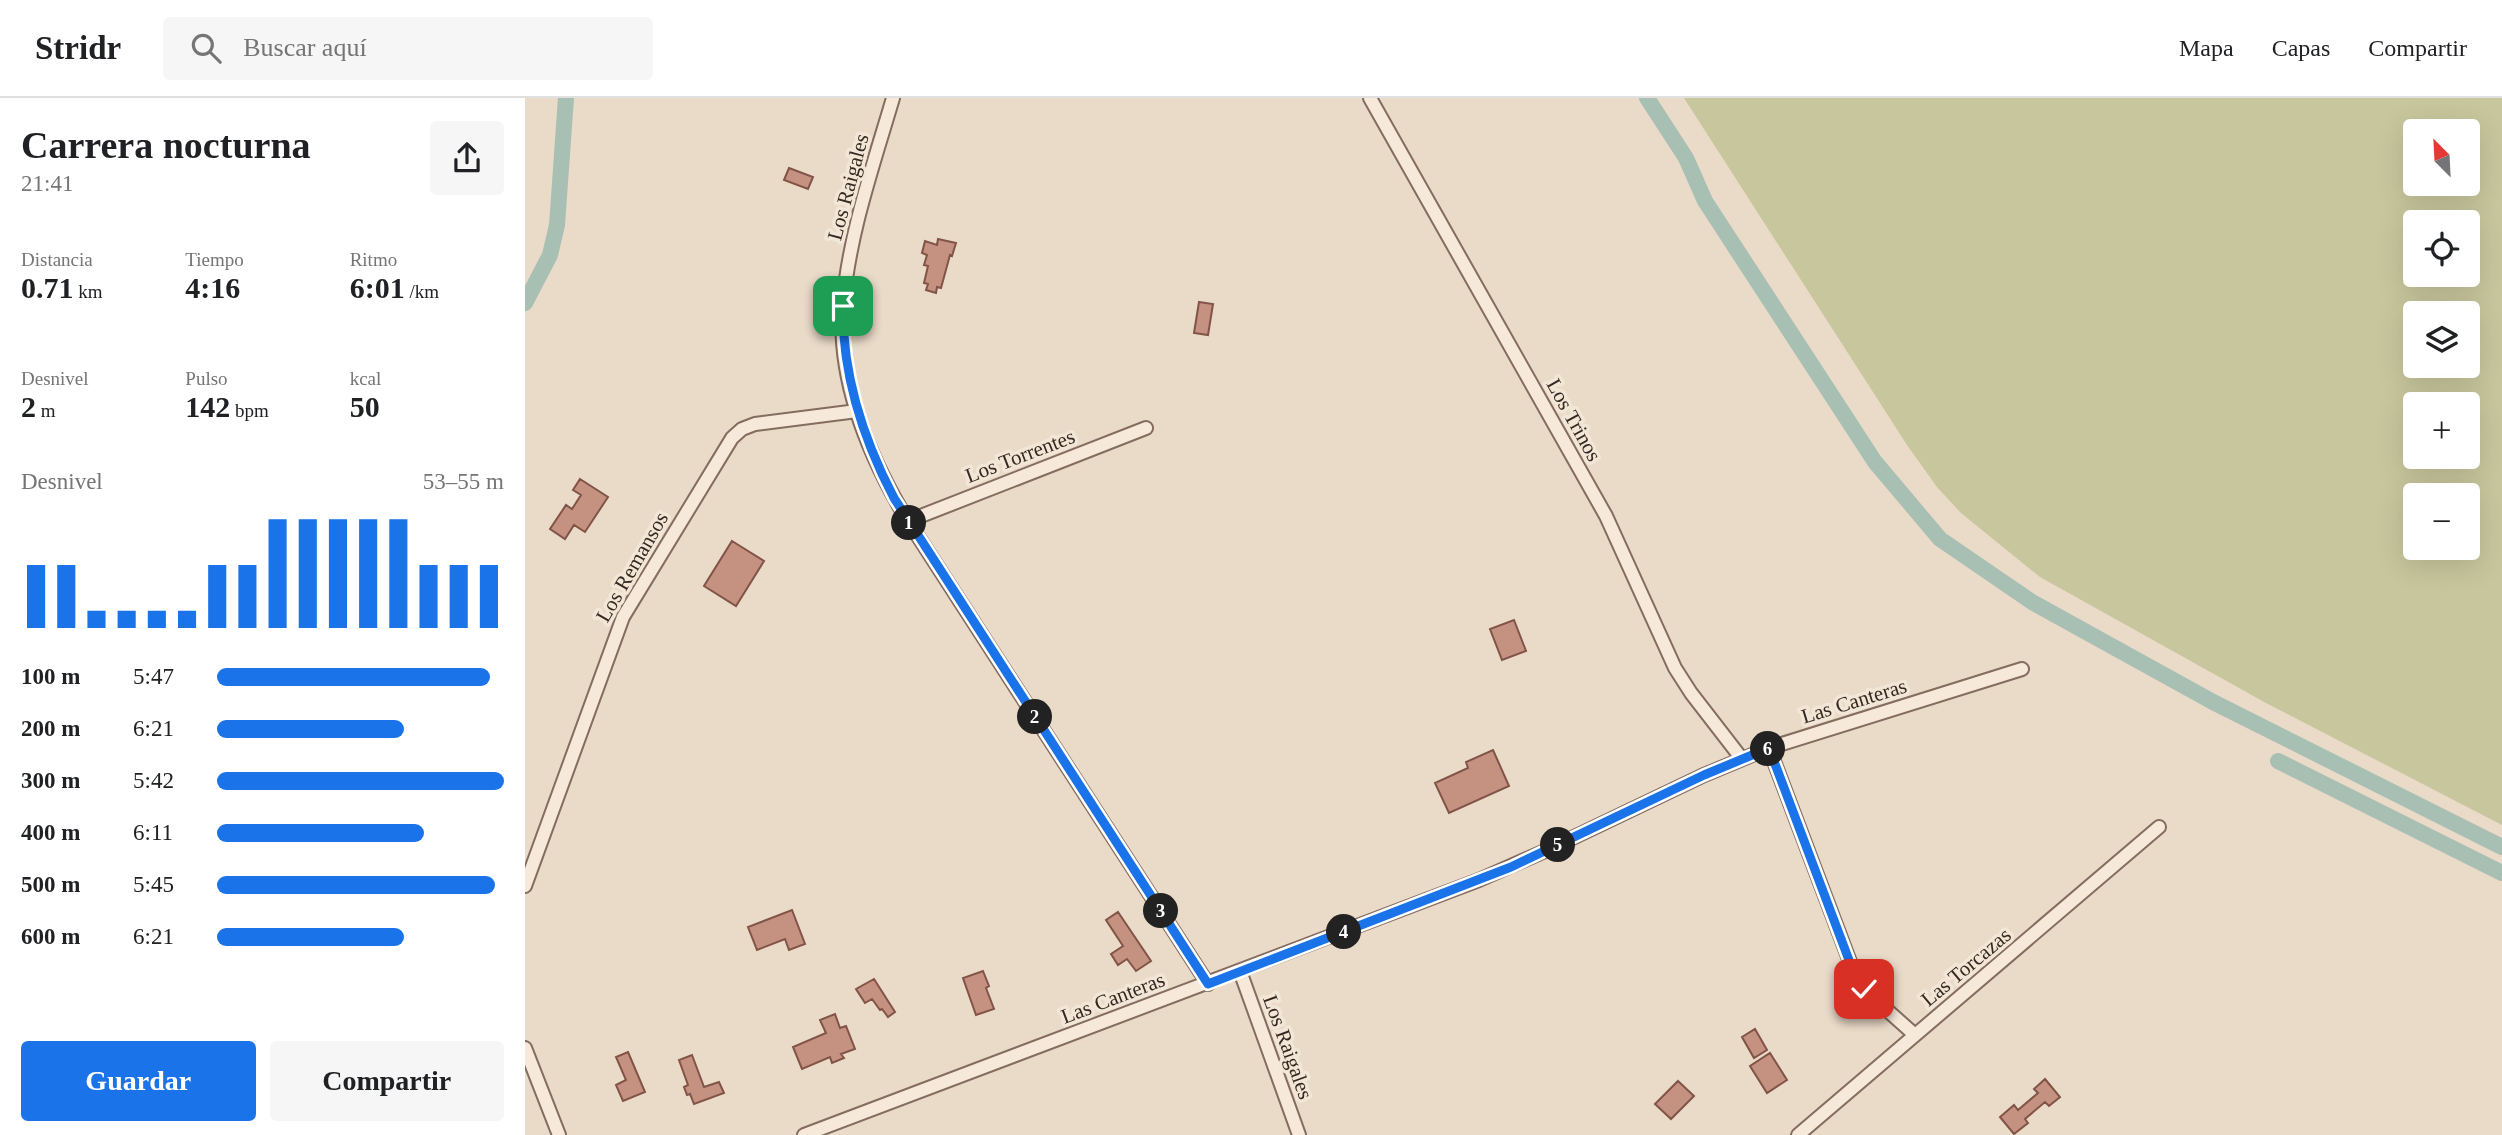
<!DOCTYPE html>
<html lang="es">
<head>
<meta charset="utf-8">
<style>
  body { margin:0; font-family:"Times New Roman",serif; background:#f6f6f6; color:#202124; height:100vh; display:flex; flex-direction:column; font-size:26px; white-space:nowrap }
  * { box-sizing:border-box; margin:0 }
  p { font-size:23px; color:#757577 }
  .icon { flex:none; width:38px; height:38px; fill:none; stroke:currentColor; stroke-width:2; stroke-linecap:round; stroke-linejoin:round }
  .map { position:relative; flex:1; overflow:hidden }
  .drawer { display:flex; flex-direction:column; background:#fff; width:525px }
  .drawer>* { flex:none }
  .needle { width:46px; rotate:336deg }
  .buttons { position:absolute; left:1878px; top:21px; display:grid; gap:14px }
  .buttons a { display:grid; place-items:center; width:77px; height:77px; border-radius:7px; background:#fff; box-shadow:0 7px 28px #0002; font-size:35px }
  .pin { position:absolute; display:grid; place-items:center; width:60px; height:60px; color:#fff; margin:-30px; border-radius:14px; box-shadow:0 4px 10px #0006 }
  .km { position:absolute; width:35px; height:35px; margin:-18px; border-radius:50%; background:#222; color:#fff; font-size:19px; line-height:35px; text-align:center }
  .round { display:grid; place-items:center; flex:none; width:74px; height:74px; border-radius:7px; background:#f6f6f6 }
  .head { display:flex; align-items:center; justify-content:space-between; height:119px; padding:0 21px }
  h1 { font-size:38px; font-weight:700; line-height:52px }
  .metrics { display:grid; grid-template-columns:repeat(3,1fr); gap:10px; height:119px; padding:7px 21px }
  .metrics div { display:grid; align-content:center }
  .metrics b { font-size:30px; font-weight:700 }
  .metrics small { font-size:19px; font-weight:400 }
  .metrics p { font-size:19px }
  .chart { height:196px; padding:14px 21px }
  .chart p { display:flex; justify-content:space-between }
  .chart svg { width:100%; height:126px; margin-top:7px; stroke:#1a73e8; stroke-width:6 }
  .cta { display:flex; gap:14px; margin-top:auto; padding:14px 21px }
  .cta a { flex:1; height:80px; border-radius:7px; background:#1a73e8; color:#fff; font-size:28px; font-weight:700; line-height:80px; text-align:center }
  .cta a+a { background:#f6f6f6; color:#202124 }
  ul { padding:0 21px; list-style:none; font-size:23px }
  li { display:grid; grid-template-columns:112px 84px 1fr; align-items:center; height:52px }
  li i { height:18px; border-radius:9px; background:#1a73e8 }
  header { display:flex; align-items:center; gap:42px; box-sizing:border-box; height:98px; padding:0 35px; background:#fff; border-bottom:2px solid #e0e0e0 }
  header strong { font-size:33px }
  nav { display:flex; gap:38px; margin-inline-start:auto; font-size:24px }
  .search { width:490px; height:63px; background:#f6f6f6; display:flex; align-items:center; gap:18px; box-sizing:border-box; padding:0 24px; border-radius:7px; color:#757577; font-size:26px }
  main { display:flex; flex:1; min-height:0 }
  .map>svg:first-child { display:block }
  .green { fill:#c7c69c; fill-rule:evenodd }
  .lines { fill:none; stroke-linecap:round; stroke-linejoin:round }
  .canal { stroke:#a8bfb4; stroke-width:16 }
  .building { fill:#c59281; stroke:#815447; stroke-width:2 }
  .street-casing { stroke:#846c5e; stroke-width:16 }
  .street { stroke:#f6e9da; stroke-width:12 }
  .route-casing { stroke:#fff; stroke-width:14 }
  .route { stroke:#1a73e8; stroke-width:9 }
  .labels { text-anchor:middle; stroke-width:7; stroke-linejoin:round; paint-order:stroke }
  .street-label { font-size:21px; fill:#362821; stroke:#f2e6d6 }
</style>
</head>
<body>
<header>
<strong>Stridr</strong>
<div class="search"><svg class="icon" aria-label="search" viewBox="0 0 24 24"><circle cx="10" cy="10" r="6"/><path d="M15 15l6 6"/></svg>Buscar aquí</div>
<nav><a>Mapa</a><a>Capas</a><a>Compartir</a></nav>
</header>
<main>
<section class="drawer">
<div class="head"><div><h1>Carrera nocturna</h1><p>21:41</p></div><a class="round"><svg class="icon" aria-label="share" viewBox="0 0 24 24"><path d="M12 15V3M7 8l5-5 5 5M5 13v7h14v-7"/></svg></a></div>
<div class="metrics">
<div><p>Distancia</p><b>0.71<small> km</small></b></div>
<div><p>Tiempo</p><b>4:16</b></div>
<div><p>Ritmo</p><b>6:01<small> /km</small></b></div>
</div>
<div class="metrics">
<div><p>Desnivel</p><b>2<small> m</small></b></div>
<div><p>Pulso</p><b>142<small> bpm</small></b></div>
<div><p>kcal</p><b>50</b></div>
</div>
<div class="chart"><p><span>Desnivel</span>53–55 m</p>
<svg viewBox="0 0 160 44" preserveAspectRatio="none"><path d="M5 44V22M15 44V22M25 44V38M35 44V38M45 44V38M55 44V38M65 44V22M75 44V22M85 44V6M95 44V6M105 44V6M115 44V6M125 44V6M135 44V22M145 44V22M155 44V22"/></svg>
</div>
<ul>
<li><b>100 m</b>5:47<i style="width:95%"></i></li>
<li><b>200 m</b>6:21<i style="width:65%"></i></li>
<li><b>300 m</b>5:42<i style="width:100%"></i></li>
<li><b>400 m</b>6:11<i style="width:72%"></i></li>
<li><b>500 m</b>5:45<i style="width:97%"></i></li>
<li><b>600 m</b>6:21<i style="width:65%"></i></li>
</ul>
<div class="cta"><a>Guardar</a><a>Compartir</a></div>
</section>
<div class="map">
<svg width="1977" height="1037" viewBox="0 0 1977 1037">
  <rect width="100%" height="100%" fill="#eadac8"/>
  <!-- green -->
  <path class="green" d="M1159,0H1977V727L1741,605L1515,479L1436,415L1412,389L1382,347ZM1890,33H1942V86H1890ZM1890,124H1942V177H1890ZM1942,215V268H1890V215ZM1890,306H1942V359H1890ZM1890,397H1942V450H1890Z"/>
  <g class="lines">
    <!-- canal -->
    <path class="canal" d="M1122,0L1161,60L1180,103L1350,364L1415,441L1507,504L1688,604L1977,749
      M0,205L25,157L32,127L41,0
      M1753,663L1977,775"/>
  </g>
  <!-- building -->
  <path class="building" d="M264,70L288,79L283,91L259,82Z
    M413,141L431,145L427,158L425,157L416,190L412,189L411,195L401,192L403,186L399,185L403,168L399,167L402,157L397,155L400,143L412,147Z
    M674,204L688,206L683,237L669,235Z
    M55,381L83,399L60,434L49,427L40,441L25,431L41,407L47,411L56,397L48,392Z
    M207,443L239,463L211,508L179,488Z
    M989,522L1001,553L977,562L965,531Z
    M968,652L984,688L924,715L910,685L943,670L941,664Z
    M267,812L280,846L264,852L260,841L232,852L223,829Z
    M593,814L626,863L611,873L602,861L593,867L586,856L598,848L581,822Z
    M458,873L464,888L461,890L469,911L451,917L438,880Z
    M349,881L370,914L363,919L357,911L355,912L347,901L340,905L331,891Z
    M310,916L315,930L321,928L330,951L316,956L319,960L307,965L305,959L277,971L268,949L301,935L295,922Z
    M1230,931L1242,952L1229,960L1217,939Z
    M103,954L120,994L98,1003L91,987L101,982L91,959Z
    M1245,955L1262,982L1242,995L1225,968Z
    M167,957L179,989L194,984L199,995L169,1006L165,996L162,997L159,989L163,987L154,962Z
    M1520,981L1535,999L1524,1008L1520,1004L1500,1021L1503,1025L1489,1036L1475,1019L1489,1007L1493,1012L1513,995L1509,991Z
    M1153,983L1169,998L1146,1021L1130,1006Z"/>
  <g class="lines">
    <defs>
      <path id="street" d="M368,0C348,68 324,136 318,207C312,283 344,359 383,423L683,886
        M845,0L1081,418L1150,570L1166,595L1217,661
        M383,423L621,330
        M1244,650L1330,877L1344,896L1390,937
        M0,788L98,519L207,340L217,331L230,326L332,313
        M715,873L774,1037
        M0,950L34,1037
        M279,1037L954,782L1020,753L1179,677L1244,650L1497,571
        M1273,1037L1634,729"/>
    </defs>
    <!-- street casing -->
    <use href="#street" class="street-casing"/>
    <!-- street -->
    <use href="#street" class="street"/>
  </g>
  <g class="lines">
    <defs>
      <path id="route" d="M318,208C317,276 337,339 369,400L683,886L986,769L1179,677L1244,650L1327,870L1339,891"/>
    </defs>
    <!-- route casing -->
    <use href="#route" class="route-casing"/>
    <!-- route -->
    <use href="#route" class="route"/>
  </g>
  <g class="labels">
    <!-- street labels -->
    <g class="street-label">
      <text transform="translate(323 89) rotate(-75)" y="7">Los Raigales</text>
      <text transform="translate(1049 322) rotate(61)" y="7">Los Trinos</text>
      <text transform="translate(495 358) rotate(-21)" y="7">Los Torrentes</text>
      <text transform="translate(107 469) rotate(-60)" y="7">Los Remansos</text>
      <text transform="translate(1329 603) rotate(-17)" y="7">Las Canteras</text>
      <text transform="translate(1441 869) rotate(-40)" y="7">Las Torcazas</text>
      <text transform="translate(588 900) rotate(-21)" y="7">Las Canteras</text>
      <text transform="translate(763 949) rotate(70)" y="7">Los Raigales</text>
    </g>
  </g>
</svg>
<div class="buttons">
<a><svg class="needle" viewBox="-14 -14 28 28"><path d="M0-13l5 13h-10z" fill="#e53935"/><path d="M0 13l5-13h-10z" fill="#757577"/></svg></a>
<a><svg class="icon" aria-label="locate" viewBox="0 0 24 24"><circle cx="12" cy="12" r="6"/><path d="M12 2v4M12 18v4M2 12h4M18 12h4"/></svg></a>
<a><svg class="icon" aria-label="layers" viewBox="0 0 24 24"><path d="M12 4l9 5-9 5-9-5zM3 14l9 5 9-5"/></svg></a>
<a>+</a>
<a>−</a>
</div>
<div class="pin" style="left:318px;top:208px;background:#1e9e55"><svg class="icon" aria-label="arrive" viewBox="0 0 24 24"><path d="M6 21V4h12l-3 4 3 4H6"/></svg></div>
<div class="pin" style="left:1339px;top:891px;background:#d93025"><svg class="icon" aria-label="check" viewBox="0 0 24 24"><path d="M5 12l5 5 9-10"/></svg></div>
<b class="km" style="left:384px;top:425px">1</b>
<b class="km" style="left:510px;top:619px">2</b>
<b class="km" style="left:636px;top:813px">3</b>
<b class="km" style="left:819px;top:834px">4</b>
<b class="km" style="left:1033px;top:747px">5</b>
<b class="km" style="left:1243px;top:651px">6</b>
</div>
</main>
</body>
</html>
